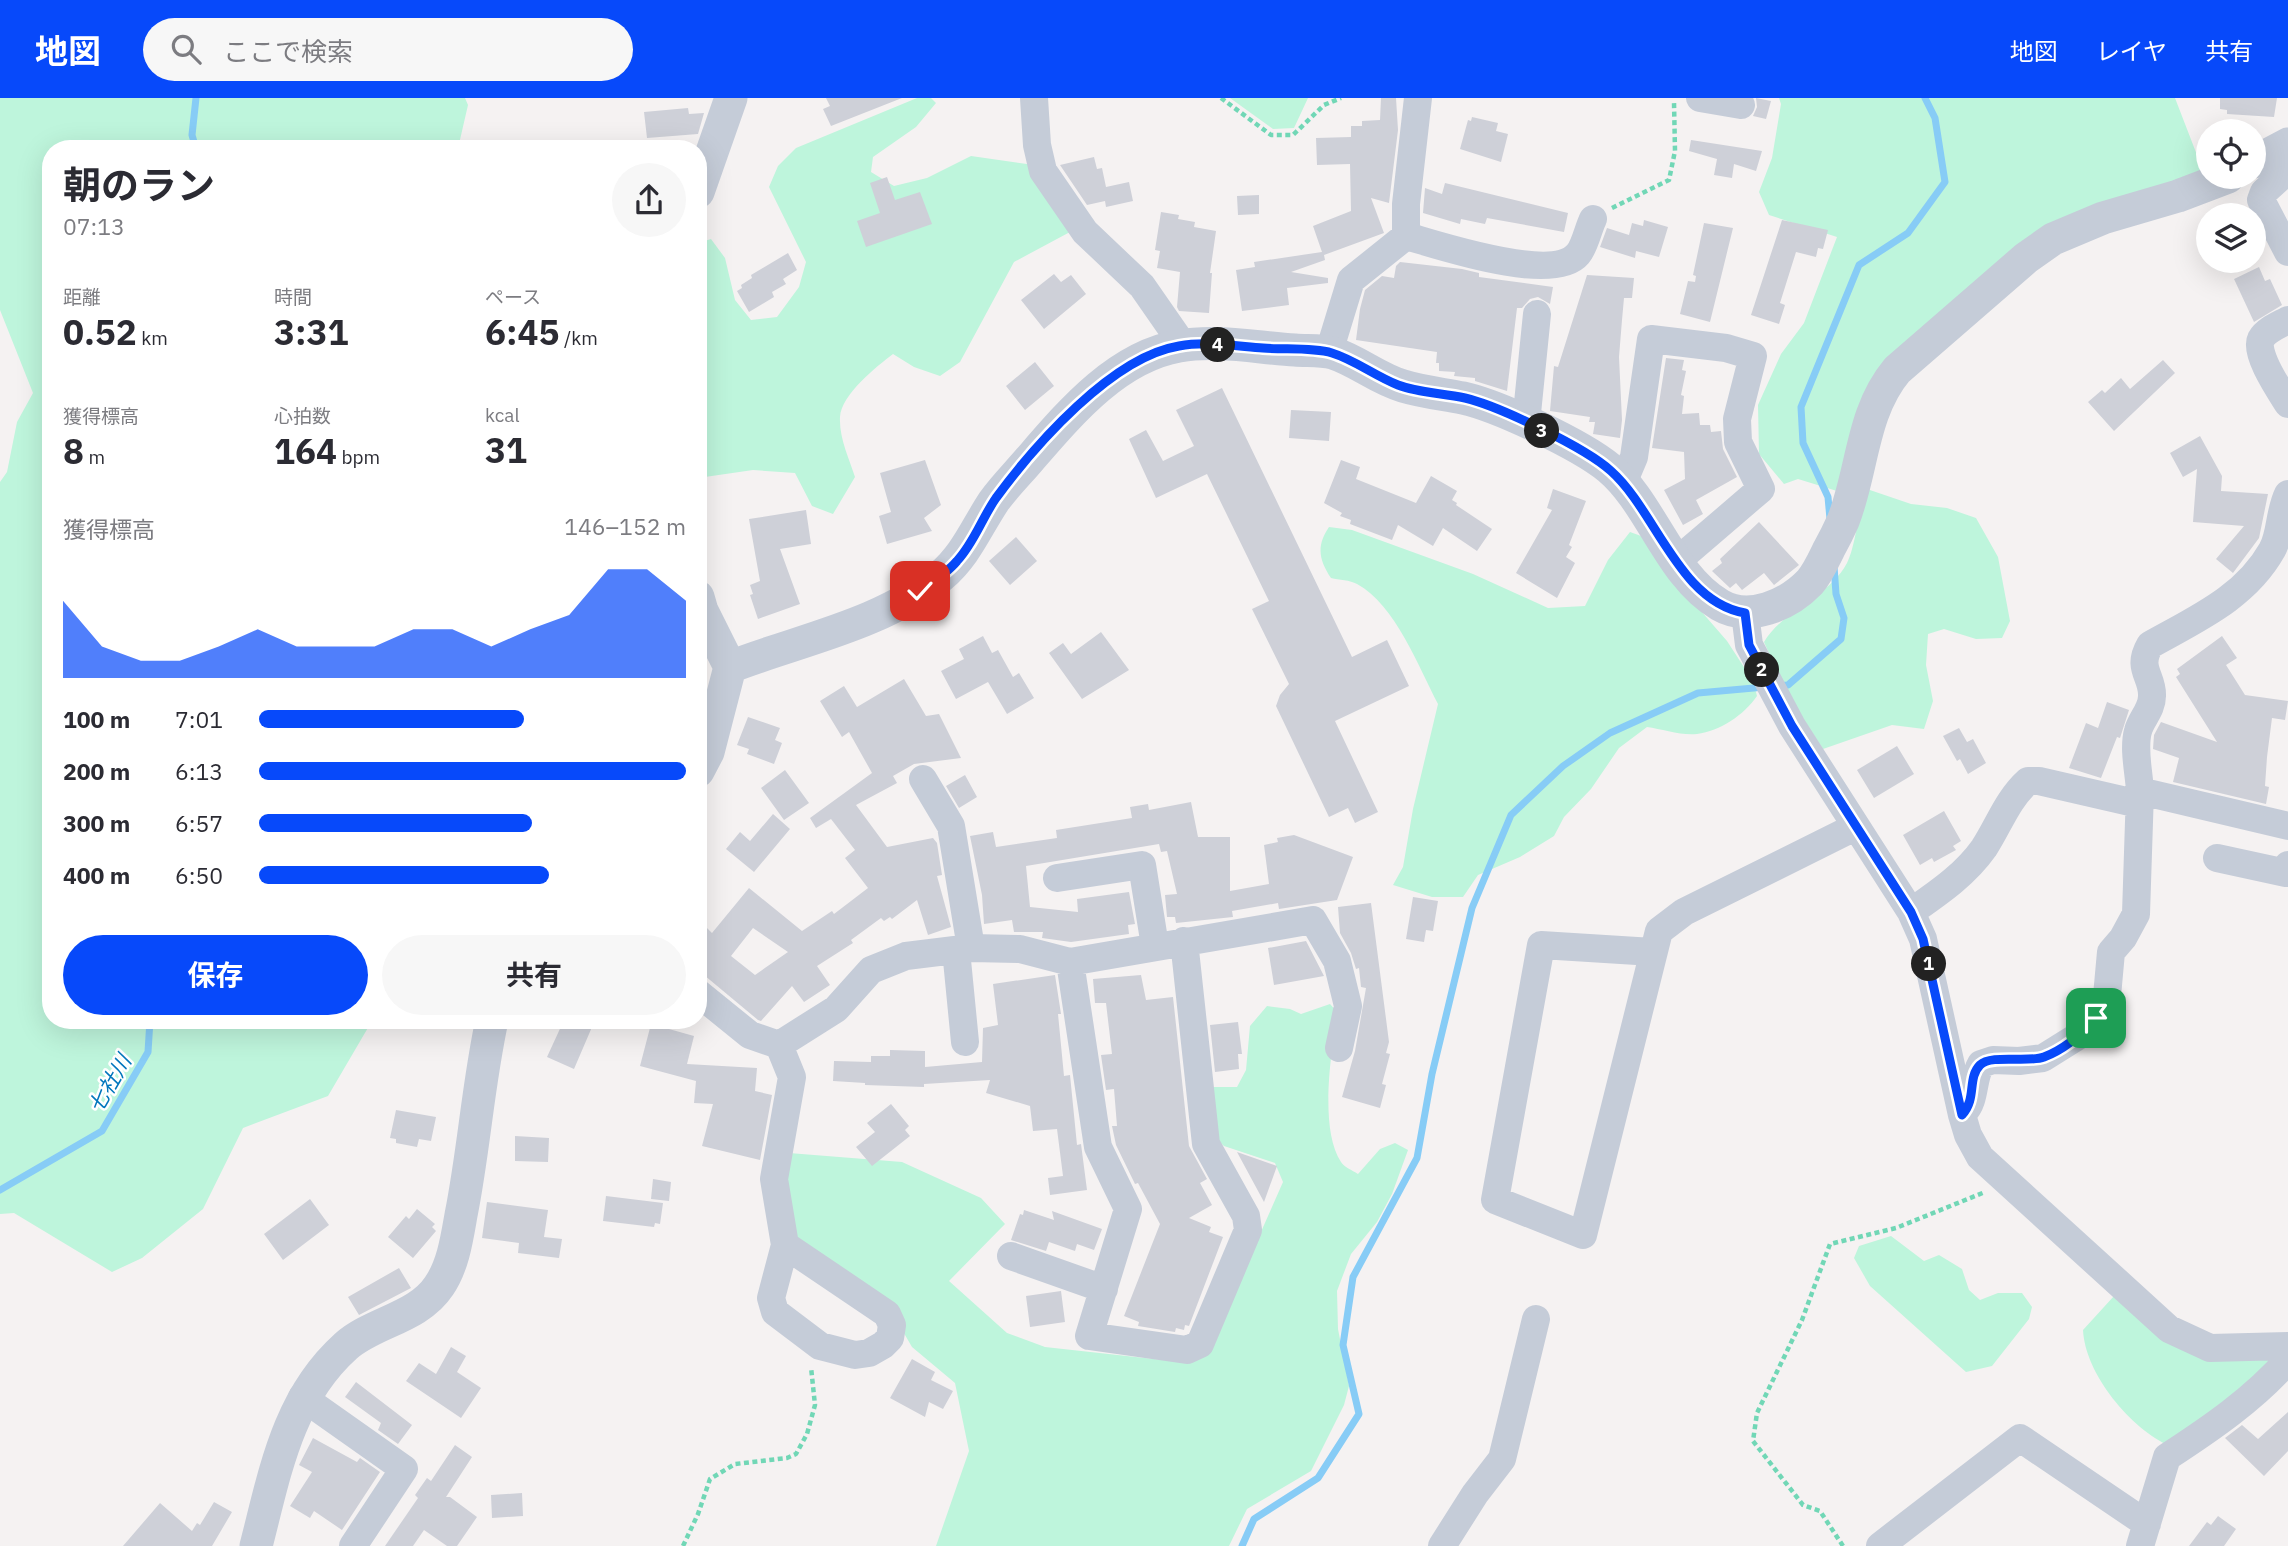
<!DOCTYPE html>
<html lang="ja">
<head>
<meta charset="utf-8">
<style>
  body { margin:0; font-family:"IBM Plex Sans","Noto Sans JP",sans-serif; background:#f7f7f7; color:#2b2b33; height:100vh; display:flex; flex-direction:column; font-size:26px; white-space:nowrap }
  * { box-sizing:border-box; margin:0 }
  p { font-size:23px; color:#7c7c81 }
  .icon { flex:none; width:38px; height:38px; fill:none; stroke:currentColor; stroke-width:2; stroke-linecap:round; stroke-linejoin:round }
  .map { position:relative; flex:1; overflow:hidden }
  .panel { position:absolute; left:42px; top:42px; width:665px; height:889px; display:flex; flex-direction:column; background:#fff; border-radius:28px; box-shadow:0 7px 28px #0002 }
  .panel>* { flex:none }
  .controls { position:absolute; left:2196px; top:21px; display:grid; gap:14px }
  .controls a { display:grid; place-items:center; width:70px; height:70px; border-radius:50%; background:#fff; box-shadow:0 7px 28px #0002; font-size:35px }
  .pin { position:absolute; display:grid; place-items:center; width:60px; height:60px; color:#fff; margin:-30px; border-radius:14px; box-shadow:0 4px 10px #0006 }
  .km { position:absolute; width:35px; height:35px; margin:-18px; border-radius:50%; background:#222; color:#fff; font-size:19px; line-height:35px; text-align:center }
  .round { display:grid; place-items:center; flex:none; width:74px; height:74px; border-radius:37px; background:#f7f7f7 }
  .headline { display:flex; align-items:center; justify-content:space-between; height:119px; padding:0 21px }
  h1 { font-size:38px; font-weight:700; line-height:52px }
  .metrics { display:grid; grid-template-columns:repeat(3,1fr); gap:10px; height:119px; padding:7px 21px }
  .metrics div { display:grid; align-content:center }
  .metrics b { font-size:35px; font-weight:700 }
  .metrics small { font-size:19px; font-weight:400 }
  .metrics p { font-size:19px }
  .chart { height:196px; padding:14px 21px }
  .chart p { display:flex; justify-content:space-between }
  .chart svg { width:100%; height:126px; margin-top:7px; fill:#0749fa; opacity:.7 }
  .cta { display:flex; gap:14px; margin-top:auto; padding:14px 21px }
  .cta a { flex:1; height:80px; border-radius:42px; background:#0749fa; color:#fff; font-size:28px; font-weight:700; line-height:80px; text-align:center }
  .cta a+a { background:#f7f7f7; color:#2b2b33 }
  ul { padding:0 21px; list-style:none; font-size:23px }
  li { display:grid; grid-template-columns:112px 84px 1fr; align-items:center; height:52px }
  li i { height:18px; border-radius:9px; background:#0749fa }
  header { display:flex; align-items:center; gap:42px; box-sizing:border-box; height:98px; padding:0 35px; background:#0749fa; color:#fff }
  header strong { font-size:33px }
  nav { display:flex; gap:38px; margin-inline-start:auto; font-size:24px }
  .search { width:490px; height:63px; background:#f7f7f7; display:flex; align-items:center; gap:18px; box-sizing:border-box; padding:0 24px; border-radius:38px; color:#7c7c81; font-size:26px }
  .map>svg:first-child { display:block }
  .green { fill:#bef5dc }
  .lines { fill:none; stroke-linecap:round; stroke-linejoin:round }
  .stream { stroke:#87ccf6; stroke-width:7 }
  .building { fill:#ced0d8; fill-rule:evenodd }
  .path { stroke:#71d7b6; stroke-width:4.5; stroke-dasharray:5 3.5; stroke-linecap:butt }
  .minor { stroke:#c5ccd8; stroke-width:28 }
  .tertiary { stroke:#c5ccd8; stroke-width:33 }
  .route-casing { stroke:#fff; stroke-width:14 }
  .route { stroke:#0749fa; stroke-width:9 }
  .labels { text-anchor:middle; stroke-width:5; stroke-linejoin:round; paint-order:stroke }
  .water-label { font-size:21px; font-style:italic; fill:#0076bd; stroke:#fff }
</style>
</head>
<body>
<header>
<strong>地図</strong>
<div class="search"><svg class="icon" aria-label="search" viewBox="0 0 24 24"><circle cx="10" cy="10" r="6"/><path d="M15 15l6 6"/></svg>ここで検索</div>
<nav><a>地図</a><a>レイヤ</a><a>共有</a></nav>
</header>
<div class="map">
<svg width="2288" height="1448" viewBox="0 0 2288 1448">
  <rect width="100%" height="100%" fill="#f5f2f2"/>
  <!-- green -->
  <path class="green" d="M0,0H465L468,7L459,46L461,51H51V922H365L369,928L328,998L243,1030L203,1111L142,1160L112,1174L14,1115L0,1116V384L7,374L17,324L33,295L0,212Z
    M917,0H931L936,5L916,29L873,59L871,74L894,88L927,80L971,58L1034,67L1070,134L1014,164L960,264L940,278L914,269L893,256C877,268 841,297 840,319C839,340 849,360 855,379L833,416L812,408L795,375L753,372L698,380V145L711,141L725,160L735,202L751,222L777,219L799,189L806,164L769,89L778,68L796,50Z
    M1230,0H1308L1294,30L1273,31Z
    M1779,0H2175L2202,70L2184,86L1957,202L1837,393L1798,381L1784,386L1759,356L1758,307L1781,256L1804,225L1837,139L1769,117L1759,94L1772,60L1781,6Z
    M1864,390L1911,406L1947,410L1976,420L1998,459L2010,523L2002,540L1976,541L1944,531L1928,536L1926,567L1933,603L1924,631L1892,627L1823,651L1787,596L1764,544C1783,512 1829,499 1847,465C1855,450 1860,409 1864,390Z
    M1329,429L1352,432L1473,476L1548,510L1585,508L1608,462L1630,434L1641,438L1668,475L1727,543L1753,583L1757,598C1744,617 1720,633 1697,636C1682,638 1662,631 1647,629L1619,650L1591,691L1564,719L1554,738L1520,759L1478,777L1463,799H1432L1393,787L1403,769L1413,711L1438,606C1419,570 1395,506 1357,486C1350,482 1339,482 1331,480C1319,462 1316,448 1329,429Z
    M1330,906L1338,915C1331,952 1319,1031 1341,1064C1344,1069 1352,1072 1358,1076L1380,1051L1395,1045L1408,1052L1392,1096L1377,1124L1351,1156L1337,1193L1338,1231L1349,1288L1344,1307L1311,1373L1247,1411L1229,1448H936L969,1353L955,1285L912,1249L887,1206L789,1149L783,1085L789,1055L902,1064L981,1100L1005,1126L949,1183L1007,1235L1045,1249L1190,1265L1207,1256L1283,1084L1275,1065L1224,1048L1216,1041L1212,989H1237L1246,972L1250,928L1267,908L1290,911L1301,916Z
    M1891,1138L1924,1163L1939,1157L1962,1171L1969,1192L1980,1202L1998,1195H2022L2032,1209L2029,1221L1992,1268L1966,1274L1870,1188L1854,1160L1859,1148Z
    M2114,1198L2275,1262L2170,1348C2131,1331 2085,1276 2083,1232Z"/>
  <g class="lines">
    <!-- stream -->
    <path class="stream" d="M196,0L192,37L196,51
      M1830,421L1828,399L1803,345L1801,309L1859,167L1908,135L1945,84L1935,20L1925,0
      M1776,588L1788,587L1841,541L1844,520L1836,496L1834,468
      M0,1092L102,1033L148,954L150,922
      M1242,1448L1254,1421L1318,1380L1359,1316L1343,1247L1353,1179L1417,1060L1432,976L1472,810L1511,717L1563,668L1610,635L1698,595L1765,589"/>
  </g>
  <!-- building -->
  <path class="building" d="M826,0H902L831,28L823,11L830,8Z
    M1381,0H1396L1398,32L1389,105L1371,100L1384,135L1324,157L1325,162L1291,174L1328,180V185L1287,190L1289,207L1242,213L1236,172L1255,169L1254,164L1322,154L1313,128L1351,113L1350,66L1317,67L1316,40L1351,39V28H1362V23L1380,22Z
    M1756,0L1771,3L1766,21L1753,18L1757,9Z
    M2220,0H2277L2274,19L2227,16V12L2220,11Z
    M688,10L689,16L704,15L698,36L647,40L644,14Z
    M1472,19L1498,25L1496,33L1508,36L1501,64L1460,51L1468,22L1471,23Z
    M1691,42L1762,53L1756,73L1734,66L1732,80L1714,77L1717,61L1689,53Z
    M1094,59L1097,71L1102,70L1106,89L1129,84L1133,103L1106,109L1105,103L1087,107L1060,67Z
    M887,79L895,102L920,94L932,126L866,149L857,123L880,115L870,85Z
    M1445,85L1568,115L1564,134L1487,120L1485,126L1461,121L1460,126L1423,115L1425,90L1442,96Z
    M1259,97V116L1238,117L1237,98Z
    M1161,114L1179,117L1178,121L1195,124L1194,129L1216,133L1210,175H1212L1209,215L1179,213L1177,209L1180,174L1157,170L1160,153L1155,152Z
    M1644,122L1668,129L1659,159L1636,153L1635,160L1600,149L1607,130L1629,137L1632,125L1643,128Z
    M1782,122L1828,132L1823,151L1818,150L1816,159L1796,154L1780,205L1785,207L1779,226L1751,217Z
    M1704,125L1733,130L1710,224L1680,216L1688,183L1695,184L1696,178L1693,177Z
    M788,155L797,172L783,181L786,186L772,194L774,199L749,214L737,193L742,190L741,187L752,180L751,177Z
    M1400,164L1462,171L1479,175V179L1553,189L1550,206L1538,199L1530,201L1522,210H1517L1507,293L1475,283V280L1454,278L1455,274L1439,273V265H1436L1437,254L1356,242L1360,211L1365,192L1382,178L1394,180L1396,168Z
    M2259,169L2265,183L2270,181L2282,207L2254,224L2234,181Z
    M1054,176L1061,184L1071,177L1086,196L1044,231L1021,202Z
    M1587,177L1634,180L1632,200H1624L1622,222L1619,259L1622,322L1620,340L1593,336L1595,324H1589L1590,319L1550,313L1554,268L1558,269Z
    M1666,260L1684,262L1682,272L1686,273L1681,297L1684,298L1682,316L1699,315L1700,327H1710L1711,334L1721,333L1723,351L1737,379L1696,402L1703,416L1683,427L1664,392L1685,381L1684,354L1652,350Z
    M2163,262L2175,275L2114,333L2088,304L2102,292L2105,295L2121,280L2130,291Z
    M1035,264L1054,288L1025,312L1006,288Z
    M1222,290L1352,559L1387,542L1409,588L1335,623L1378,714L1355,725L1348,710L1329,719L1276,608L1280,597L1289,586L1252,511L1269,503L1207,376L1156,400L1129,341L1146,332L1163,363L1194,348L1176,312Z
    M1291,312L1331,314L1329,343L1289,340Z
    M2200,338L2222,378L2221,393L2268,396L2259,440L2233,475L2216,461L2244,428L2193,424L2197,371L2183,379L2170,355Z
    M925,362L941,407L924,420L932,433L887,446L879,418L891,414L880,375Z
    M1341,362L1360,369L1356,381L1416,405L1431,378L1457,393L1452,402L1457,405L1456,407L1492,431L1477,453L1443,430L1433,448L1398,427L1392,442L1350,426L1351,422L1340,418L1342,415L1324,405Z
    M1553,391L1586,403L1569,447L1572,449L1566,459L1575,465L1557,500L1516,475L1552,412L1547,410Z
    M806,412L811,446L780,451L800,506L758,521L750,497L753,496L750,487L760,483L749,421Z
    M1759,424L1799,467L1774,487L1764,475L1742,492L1736,485L1730,490L1712,473L1722,465L1720,461Z
    M1016,439L1037,463L1010,487L989,463Z
    M1101,534L1129,572L1082,601L1049,555L1063,545L1071,556Z
    M983,538L992,555L998,552L1013,579L1019,575L1034,600L1007,616L988,584L956,601L941,573L964,561L959,551Z
    M2222,538L2237,560L2226,567L2245,597L2288,603L2285,622L2272,620L2267,659L2265,688L2269,689L2266,706L2173,684L2179,660L2153,651L2154,637L2161,624L2217,644L2176,579L2180,576L2177,571Z
    M904,581L926,618L939,616L961,660L914,666L893,678L897,685L856,707L887,749L933,740L937,745L942,777L937,778L951,829L928,837L917,802L892,821L890,819L884,823L881,820L851,842L853,845L817,868L830,887L804,904L792,888L761,923L758,922L698,872V821L712,835L749,790L802,833L832,813L834,816L868,790L845,760L855,752L831,721L816,730L810,720L872,675L849,634L842,639L820,603L844,588L857,609ZM753,830L788,854L755,877L731,858Z
    M2107,604L2129,612L2120,640L2117,639L2101,680L2069,670L2086,625L2098,630Z
    M748,619L780,630L775,642L782,645L774,666L747,656L749,651L737,647Z
    M1959,630L1967,644L1973,641L1986,665L1968,676L1960,661L1957,663L1943,638Z
    M1897,648L1914,676L1874,700L1857,672Z
    M785,672L809,705L784,722L761,690Z
    M965,677L977,699L959,710L946,688Z
    M1191,704L1198,739H1230V793L1269,786L1264,747L1278,744L1277,740L1294,737L1353,759L1337,802L1279,811L1278,805L1232,813L1233,819L1176,825L1175,819H1167L1165,797L1177,796L1167,753L1161,754L1159,746L1026,768L1030,809L1078,814L1077,801L1129,794L1135,826L1128,827L1129,836L1071,844L1042,840L1043,834H1014L1012,822L984,826L982,797L970,738L993,734L996,749L1057,740L1056,732L1132,720L1130,709L1148,706L1149,712Z
    M1944,713L1961,743L1953,748L1956,752L1934,764L1932,760L1920,767L1903,737Z
    M773,716L790,731L754,774L726,751L740,734L750,743Z
    M1413,799L1438,803L1433,833L1426,832L1424,844L1406,841Z
    M1371,805L1389,944L1386,955L1390,956L1382,986L1386,987L1380,1010L1342,999L1355,953L1366,890L1361,889L1359,870L1356,871L1351,855L1340,835L1338,809Z
    M1306,843L1324,878L1274,887L1268,850Z
    M1055,877L1061,916H1058L1064,978L1070,977L1077,1047L1081,1046L1087,1092L1050,1097L1048,1080L1063,1078L1057,1031L1033,1033L1030,1008L986,995L990,982L924,986V989L865,987V985L833,983L834,963L871,964V958H890V952L925,953V969L982,964L983,930L998,927L993,886Z
    M1141,877L1146,902L1173,899L1189,1048L1207,1081L1200,1085L1212,1107L1189,1120L1211,1129L1209,1134L1223,1139L1189,1228L1185,1227L1184,1232L1176,1230L1175,1234L1138,1228L1139,1224L1124,1218L1160,1126L1138,1085L1135,1086L1116,1047L1112,1028H1117L1114,991L1106,992L1101,957L1112,956L1106,905H1095L1093,881Z
    M564,922H595L574,971L547,959Z
    M1238,924L1242,956H1238L1239,971L1215,974L1210,927Z
    M651,926L694,938L687,966L757,970L755,993L772,997L760,1062L702,1048L713,1006L694,1005L696,983L640,968Z
    M891,1006L909,1028L905,1032L910,1038L872,1068L856,1049L875,1034L867,1025Z
    M396,1012L436,1019L431,1043L419,1041L417,1049L396,1045V1041L390,1040Z
    M515,1038L549,1040L548,1064L515,1063Z
    M1237,1054L1277,1068L1264,1104Z
    M653,1081L671,1084L669,1103L651,1101Z
    M606,1098L663,1105L660,1126L655,1125L654,1129L603,1123Z
    M310,1101L329,1127L283,1162L264,1136Z
    M487,1104L548,1112L544,1139L562,1141L559,1160L518,1155L519,1145L482,1140Z
    M417,1111L435,1126L432,1129L436,1133L413,1160L388,1139L406,1118L409,1121Z
    M1024,1112L1054,1122L1052,1113L1102,1131L1094,1152L1077,1146L1075,1153L1049,1144L1046,1153L1011,1142L1020,1116L1023,1117Z
    M399,1170L411,1190L359,1217L348,1199Z
    M1061,1193L1065,1224L1030,1229L1026,1198Z
    M451,1249L466,1258L457,1274L481,1290L461,1320L406,1283L419,1265L436,1276Z
    M912,1261L935,1274L931,1282L953,1293L943,1311L929,1304L925,1319L890,1300Z
    M356,1284L412,1327L398,1346L378,1332L381,1325L345,1299Z
    M2288,1314V1353L2264,1378L2225,1340L2242,1327L2258,1341Z
    M313,1340L357,1364L360,1360L380,1374L342,1432L314,1413L310,1420L290,1408L312,1374L299,1367Z
    M455,1347L472,1359L446,1399H450L477,1419L457,1448H447L424,1432L413,1448H385L418,1400L415,1397L427,1380L431,1383Z
    M522,1395L523,1418L492,1420L491,1397Z
    M214,1404L232,1414L212,1448H123L160,1405L192,1433L197,1425L200,1427Z
    M2218,1418L2236,1431L2224,1448H2189L2207,1424L2211,1427Z"/>
  <g class="lines">
    <!-- path -->
    <path class="path" d="M1221,0L1271,37H1293L1324,7L1341,0
      M1612,110L1669,82L1675,53L1674,4
      M683,1448L698,1416L710,1381L735,1366L787,1360L796,1356L807,1336L815,1307L811,1269
      M1843,1448L1820,1413L1803,1407L1753,1343L1757,1315L1802,1222L1830,1146L1896,1130L1985,1094"/>
    <!-- minor -->
    <path class="minor" d="M1034,0L1037,47L1043,73L1085,134L1142,188L1183,247
      M1700,0L1741,7
      M2288,72L2264,94L2261,102L2288,154
      M1406,138C1438,147 1553,186 1578,156C1585,148 1588,131 1593,121
      M2288,222C2279,227 2266,232 2261,241C2254,255 2280,293 2288,306
      M1329,254L1351,182L1406,138V106L1418,0
      M1526,325L1537,216
      M1623,385L1634,359L1651,241L1726,250L1753,258L1737,321L1738,344L1761,391L1677,463
      M2288,396C2279,414 2281,437 2272,452C2245,500 2196,521 2150,547C2136,571 2153,578 2152,598C2152,612 2141,621 2138,633C2133,651 2139,674 2140,693L2288,728
      M1745,515L1749,547L1792,628L1911,814L1923,841L1962,1017L1968,1037L1980,1059L2169,1231L2210,1250L2288,1248
      M923,681L951,728L971,850
      M2217,760L2286,775L2288,767
      M1057,780L1142,767L1155,848
      M1911,814C1938,795 1965,777 1984,750C1999,727 2007,702 2028,683H2039L2139,706
      M956,852L965,944
      M1653,854L1541,847L1495,1102L1583,1137L1659,833L1684,814L1855,729
      M1070,864L1098,1049L1128,1111L1089,1238L1187,1252L1200,1246L1248,1132L1246,1118L1206,1046L1184,843
      M698,895L750,937L779,947L836,911L871,872L906,858L971,850L1020,851L1070,864L1313,822L1337,863L1348,908L1339,950
      M779,947L792,979L774,1081L785,1147L771,1200L775,1214L820,1248L855,1257L869,1255L883,1247L890,1240L892,1227L887,1216L785,1147
      M1964,1014C1976,1002 1972,981 1981,966L1993,962L2019,963L2043,960L2083,935L2096,920L2107,898L2111,854L2123,840L2136,816L2140,693
      M1011,1158L1104,1191
      M302,1299L404,1371L353,1448
      M1442,1448L1475,1396L1502,1361L1536,1221
      M1880,1448L2020,1340L2147,1426
      M2140,1448L2167,1359C2210,1331 2254,1301 2288,1262"/>
    <!-- tertiary -->
    <path class="tertiary" d="M2254,64L2288,46
      M698,94L731,0
      M698,499L702,513L730,569L708,654L698,673
      M730,569C799,542 882,527 941,478C966,457 976,430 994,403C1004,389 1018,375 1029,362C1069,316 1116,259 1179,248C1217,241 1258,250 1295,252C1307,253 1321,252 1333,255C1358,263 1378,281 1403,288C1423,294 1443,296 1463,300C1499,308 1581,347 1609,370C1652,406 1669,477 1720,507C1749,524 1788,507 1810,484C1818,475 1824,461 1829,451C1834,442 1839,432 1843,423C1863,373 1861,315 1897,272L2026,160L2053,141L2103,120L2178,98L2228,79
      M256,1448C275,1375 287,1301 346,1248C373,1224 418,1220 439,1188C453,1168 457,1140 461,1117C474,1052 478,986 492,922"/>
  </g>
  <g class="lines">
    <defs>
      <path id="route" d="M920,493C933,484 947,475 957,463C974,445 982,420 996,400C1035,347 1112,259 1179,248C1206,243 1236,248 1263,250C1284,252 1311,249 1332,255C1355,262 1375,278 1398,287C1419,295 1443,295 1465,300C1499,308 1586,350 1611,373C1656,413 1679,504 1745,515L1749,547L1792,628L1911,814L1923,841L1962,1017C1977,1001 1967,980 1980,967C1991,956 2028,965 2044,959C2065,951 2082,936 2096,920"/>
    </defs>
    <!-- route casing -->
    <use href="#route" class="route-casing"/>
    <!-- route -->
    <use href="#route" class="route"/>
  </g>
  <g class="labels">
    <!-- water labels -->
    <g class="water-label">
      <text transform="translate(110 986) rotate(-60)" y="7">七社川</text>
    </g>
  </g>
</svg>
<div class="controls">
<a><svg class="icon" aria-label="locate" viewBox="0 0 24 24"><circle cx="12" cy="12" r="6"/><path d="M12 2v4M12 18v4M2 12h4M18 12h4"/></svg></a>
<a><svg class="icon" aria-label="layers" viewBox="0 0 24 24"><path d="M12 4l9 5-9 5-9-5zM3 14l9 5 9-5"/></svg></a>
</div>
<div class="pin" style="left:2096px;top:920px;background:#1e9e55"><svg class="icon" aria-label="arrive" viewBox="0 0 24 24"><path d="M6 21V4h12l-3 4 3 4H6"/></svg></div>
<div class="pin" style="left:920px;top:493px;background:#d93025"><svg class="icon" aria-label="check" viewBox="0 0 24 24"><path d="M5 12l5 5 9-10"/></svg></div>
<b class="km" style="left:1929px;top:866px">1</b>
<b class="km" style="left:1762px;top:572px">2</b>
<b class="km" style="left:1542px;top:333px">3</b>
<b class="km" style="left:1218px;top:247px">4</b>
<section class="panel">
<div class="headline"><div><h1>朝のラン</h1><p>07:13</p></div><a class="round"><svg class="icon" aria-label="share" viewBox="0 0 24 24"><path d="M12 15V3M7 8l5-5 5 5M5 13v7h14v-7"/></svg></a></div>
<div class="metrics">
<div><p>距離</p><b>0.52<small> km</small></b></div>
<div><p>時間</p><b>3:31</b></div>
<div><p>ペース</p><b>6:45<small> /km</small></b></div>
</div>
<div class="metrics">
<div><p>獲得標高</p><b>8<small> m</small></b></div>
<div><p>心拍数</p><b>164<small> bpm</small></b></div>
<div><p>kcal</p><b>31</b></div>
</div>
<div class="chart"><p><span>獲得標高</span>146–152 m</p>
<svg viewBox="0 0 160 44" preserveAspectRatio="none"><path d="M0 44V17L10 33L20 38L30 38L40 33L50 27L60 33L70 33L80 33L90 27L100 27L110 33L120 27L130 22L140 6L150 6L160 17V44z"/></svg>
</div>
<ul>
<li><b>100 m</b>7:01<i style="width:62%"></i></li>
<li><b>200 m</b>6:13<i style="width:100%"></i></li>
<li><b>300 m</b>6:57<i style="width:64%"></i></li>
<li><b>400 m</b>6:50<i style="width:68%"></i></li>
</ul>
<div class="cta"><a>保存</a><a>共有</a></div>
</section>
</div>
</body>
</html>
